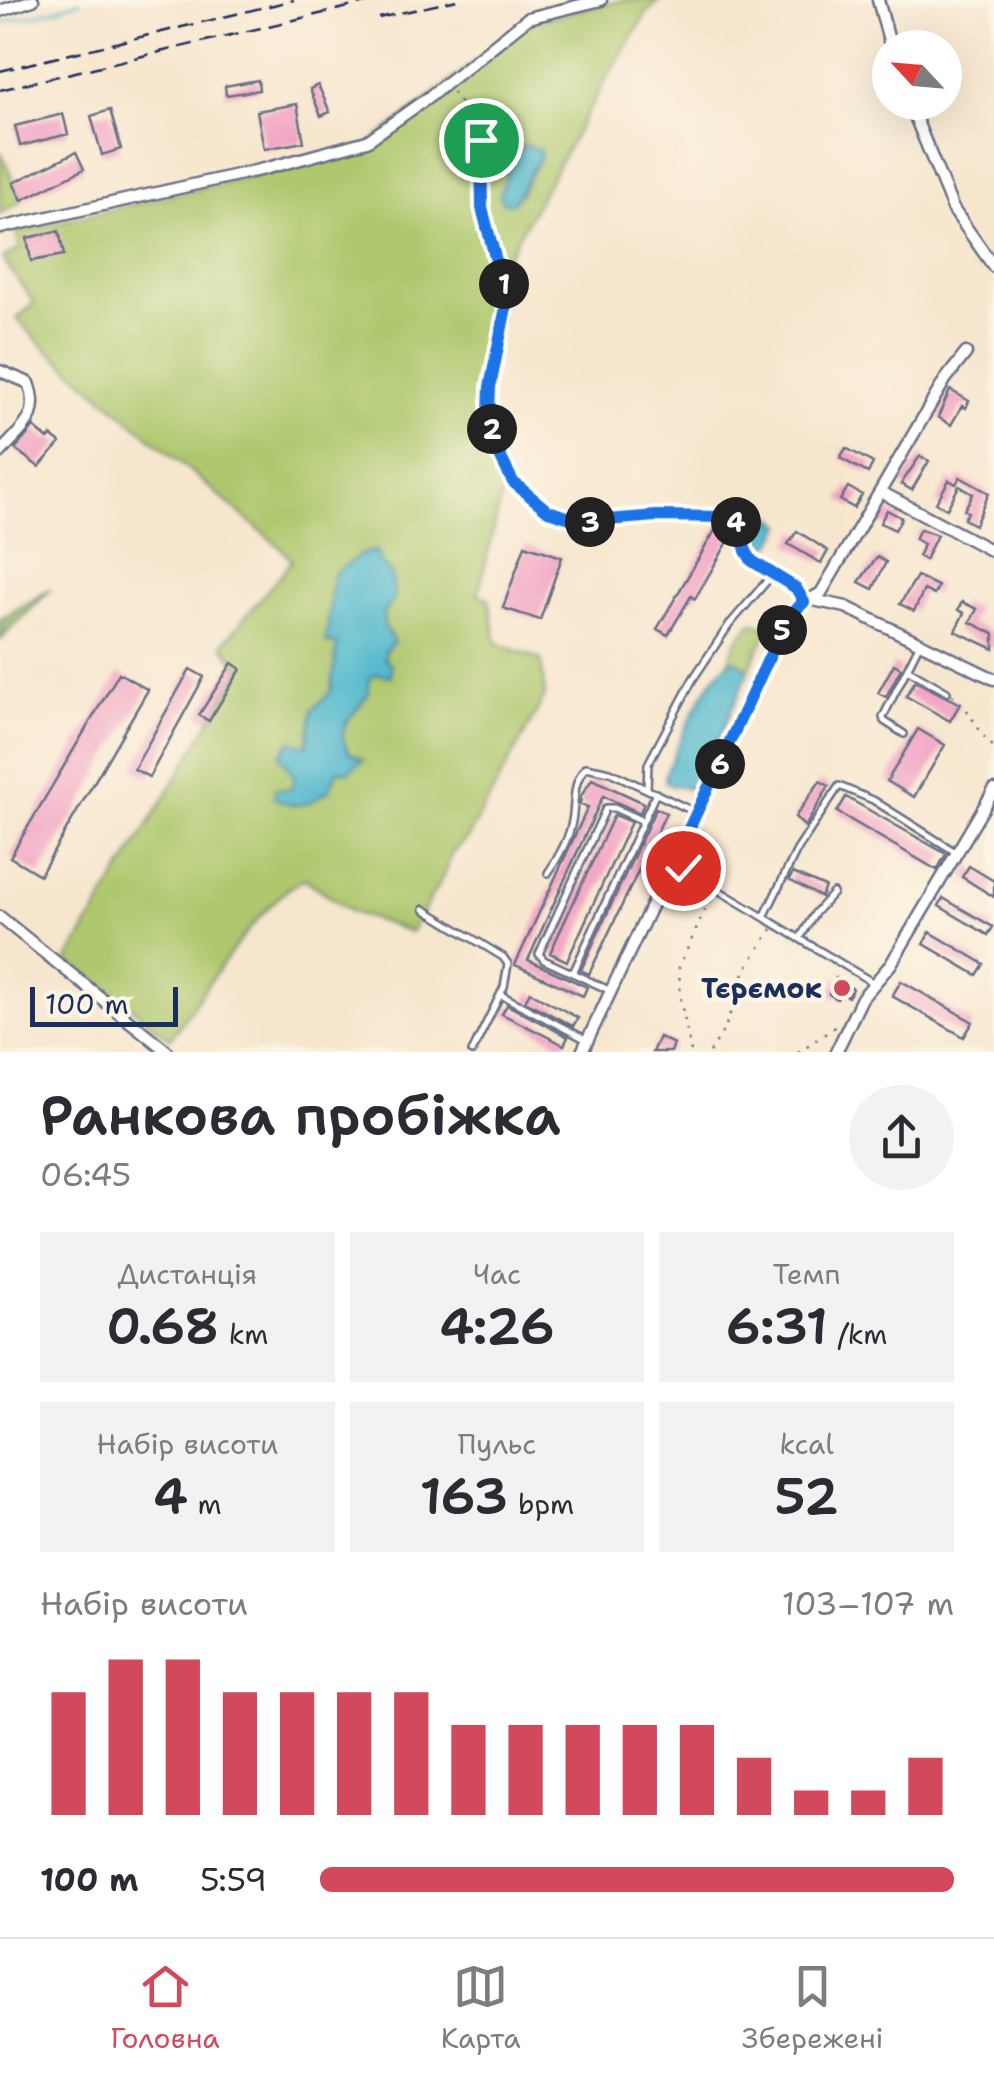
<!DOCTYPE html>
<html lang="uk">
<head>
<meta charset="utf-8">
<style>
  body { margin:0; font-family:"Shantell Sans",sans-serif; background:#f2f2f3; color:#2b2b33; height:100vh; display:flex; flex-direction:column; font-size:38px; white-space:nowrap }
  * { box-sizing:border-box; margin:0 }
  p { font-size:32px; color:#7c7c81 }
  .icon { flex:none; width:55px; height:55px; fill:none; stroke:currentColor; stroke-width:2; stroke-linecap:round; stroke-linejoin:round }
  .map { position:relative; height:1052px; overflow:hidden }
  .details { display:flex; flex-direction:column; background:#fff; flex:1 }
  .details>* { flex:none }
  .needle { width:65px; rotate:296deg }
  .fabs { position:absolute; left:872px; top:30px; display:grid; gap:20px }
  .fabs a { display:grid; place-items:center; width:90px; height:90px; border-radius:50%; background:#fff; box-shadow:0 10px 40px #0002; font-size:50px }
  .scale { position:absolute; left:30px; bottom:25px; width:148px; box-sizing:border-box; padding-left:10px; border:5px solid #1b2f5e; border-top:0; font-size:28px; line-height:35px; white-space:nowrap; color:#1b2f5e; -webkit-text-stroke:8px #fcf5e5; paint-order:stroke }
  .pin { position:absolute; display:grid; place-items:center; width:85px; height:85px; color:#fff; margin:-42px; border:5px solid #fff; border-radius:50%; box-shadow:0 2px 10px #0007 }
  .km { position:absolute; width:50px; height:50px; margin:-25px; border-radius:50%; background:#222; color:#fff; font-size:28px; line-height:50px; text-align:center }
  .round { display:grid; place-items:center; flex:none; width:105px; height:105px; border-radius:52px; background:#f2f2f3 }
  .overview { display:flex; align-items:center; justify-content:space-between; height:170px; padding:0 40px }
  h1 { font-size:55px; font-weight:600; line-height:75px }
  .stats { display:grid; grid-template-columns:repeat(3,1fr); gap:15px; height:170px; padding:10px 40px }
  .stats div { display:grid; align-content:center; border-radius:0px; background:#f2f2f3; text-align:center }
  .stats b { font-size:50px; font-weight:600 }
  .stats small { font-size:28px; font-weight:400 }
  .stats p { font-size:28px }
  .chart { height:280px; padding:20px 40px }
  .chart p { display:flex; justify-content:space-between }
  .chart svg { width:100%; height:180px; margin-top:10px; stroke:#d1495b; stroke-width:6 }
  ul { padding:0 40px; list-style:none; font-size:32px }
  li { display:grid; grid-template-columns:160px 120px 1fr; align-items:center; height:75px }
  li i { height:25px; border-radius:12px; background:#d1495b }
  .tab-bar { display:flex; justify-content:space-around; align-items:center; height:140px; border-top:2px solid #e1e1e2; background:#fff; font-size:28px; color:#7c7c81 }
  .tab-bar a { display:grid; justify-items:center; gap:5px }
  .tab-bar .current { color:#d1495b }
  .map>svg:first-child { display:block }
  .green { fill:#afc86e; stroke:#657c66; stroke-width:2.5; fill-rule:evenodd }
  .forest { fill:#8bac61; stroke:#536e60; stroke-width:2.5 }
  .water { fill:#50b8cd; stroke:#367496; stroke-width:2.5 }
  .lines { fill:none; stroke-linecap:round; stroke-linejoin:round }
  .stream { stroke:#50b8cd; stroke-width:2.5 }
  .building { fill:#f1a2c2 }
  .lane-casing { stroke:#686f85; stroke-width:10 }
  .street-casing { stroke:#686f85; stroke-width:15 }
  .path { stroke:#686f85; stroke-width:2.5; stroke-dasharray:2.5 8; stroke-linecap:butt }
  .lane { stroke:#fff; stroke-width:5 }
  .street { stroke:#fff; stroke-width:10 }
  .rail { stroke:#1b2f5e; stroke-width:2.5; stroke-dasharray:15 8; stroke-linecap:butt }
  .route-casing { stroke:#fff; stroke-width:20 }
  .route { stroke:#1a73e8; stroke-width:12 }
  .poi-dot { fill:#d1495b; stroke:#fcf5e5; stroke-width:4 }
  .labels { text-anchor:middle; stroke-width:10; stroke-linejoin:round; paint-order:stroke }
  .poi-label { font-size:28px; font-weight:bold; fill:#1b2f5e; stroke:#fcf5e5; text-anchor:end }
</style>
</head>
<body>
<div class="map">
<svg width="994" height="1052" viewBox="0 0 994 1052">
  <rect width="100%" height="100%" fill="#fcf5e5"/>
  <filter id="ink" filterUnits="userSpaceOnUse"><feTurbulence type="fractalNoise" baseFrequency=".01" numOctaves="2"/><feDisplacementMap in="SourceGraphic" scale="20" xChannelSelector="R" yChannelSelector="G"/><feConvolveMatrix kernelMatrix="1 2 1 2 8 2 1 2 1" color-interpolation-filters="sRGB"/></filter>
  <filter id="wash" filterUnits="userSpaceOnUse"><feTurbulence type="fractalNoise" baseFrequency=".0048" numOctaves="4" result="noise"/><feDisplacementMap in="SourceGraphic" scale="40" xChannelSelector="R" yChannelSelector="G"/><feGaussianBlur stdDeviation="2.25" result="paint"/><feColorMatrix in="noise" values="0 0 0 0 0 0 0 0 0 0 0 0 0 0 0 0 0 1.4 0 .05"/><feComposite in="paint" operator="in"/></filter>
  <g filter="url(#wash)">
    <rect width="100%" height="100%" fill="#f7e6ce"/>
    <!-- green -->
    <path class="green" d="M622,0H660L647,13L609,74L496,276L503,288L486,397V425L501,463L502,494L478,594L489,599L497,643L541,660L545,696L468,837L451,854L447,869L411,932L352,912L305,879C264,895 197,1001 170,1039L101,983L67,961L241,670L222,645L292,561L281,548L44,347L17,319L34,303L2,258L20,249L16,232L362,150L524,24ZM539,149L540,155L520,195L503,184ZM375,551L380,563L390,571L395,598L383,614L385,628L391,636L384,651L385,660L368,681L369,693L346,723L342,736L349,752L362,760L338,770L328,791L294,806L287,803L307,746L313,709L331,692L337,644L327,643L333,575L362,554Z
      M0,151L22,200L0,214Z
      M752,622L769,628L748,671L732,660L728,662L736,642Z"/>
    <!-- forest -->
    <path class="forest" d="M51,589L0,640V619Z"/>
    <!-- water -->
    <path class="water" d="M524,145L539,149L541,155L513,203H504L499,196L506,178L507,163Z
      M773,517L783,525L773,544L767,546L759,539Z
      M376,551L380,563L390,570L395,598L383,614L385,628L394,642L385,651V660L391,663V676L376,674L368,681L369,693L346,723L342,736L349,752L363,760L348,772L338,770L328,792C322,793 319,797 314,800C301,809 286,804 274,798L275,789H291L295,778L280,755L291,741L307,746L313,709L331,692L337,644L326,643L333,574L362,554Z
      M736,660L747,668L748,673L700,781L689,789L670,785L665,781L666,772C678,747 709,666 736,660Z"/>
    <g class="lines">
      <!-- stream -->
      <path class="stream" d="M0,23L59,9L80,0"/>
    </g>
    <g id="blocks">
      <!-- building -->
      <path class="building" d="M258,80L259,90L226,95L225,86Z
        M318,85L330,112L321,116L310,89Z
        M297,104L304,142L264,149L257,111Z
        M110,110L121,149L102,155L91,116Z
        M63,114L68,134L20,146L15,126Z
        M76,152L84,169L22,200L13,183Z
        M59,231L64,255L31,261L27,238Z
        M950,390L969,401L966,408L962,406L951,425L938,417Z
        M34,427L48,439L51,436L60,443L39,467L15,449Z
        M846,448L873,463L868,473L840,458Z
        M920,456L929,461L912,490L901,484Z
        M960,477L989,493L975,525L964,519L968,512L964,510L973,494L959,486L947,509L936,503L949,480L956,484Z
        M848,487L862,495L854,508L840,500Z
        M887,510L902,518L895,530L880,523Z
        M721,520L736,528L695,599L691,596L668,635L657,629Z
        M920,529L937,535L925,560L918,556L924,544L915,539Z
        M797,531L828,551L821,563L788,544Z
        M525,545L562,557L540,620L503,608Z
        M877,557L886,562L873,589L859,582Z
        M917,576L938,586L934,595L924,590L914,611L900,604Z
        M962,602L977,609L970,622L994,634V649L955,631L964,613L958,610Z
        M232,663L241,669L209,721L199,715Z
        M894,664L901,668L886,697L878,693Z
        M190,669L204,677L149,777L134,769Z
        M119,673L148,690L40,875L10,857Z
        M915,681L960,704L950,721L906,696Z
        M918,729L945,745L914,797L887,781Z
        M592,779L644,803L640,813L603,796L528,960L587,987L583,996L515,965L588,807L580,804L581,796Z
        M820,781L829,786L805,827L795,817Z
        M846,797L946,854L937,870L837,812Z
        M656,808L666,813L589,974L581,970Z
        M614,815L631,822L567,961L550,953Z
        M969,866L994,881V897L962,877Z
        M793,873L825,887L821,897L789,880Z
        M943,898L993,927L988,935L939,906Z
        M930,932L984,964L977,975L924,944Z
        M836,978L853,989L848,997L841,992L837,999L829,994Z
        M901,981L973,1022L964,1037L892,996Z
        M530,992L578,1018L573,1026L525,1001Z
        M507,1005L568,1037L564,1045L502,1014Z
        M659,1037L674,1044L671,1052H652Z"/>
    </g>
  </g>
  <g filter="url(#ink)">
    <use href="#blocks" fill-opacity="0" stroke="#686f85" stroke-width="2.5"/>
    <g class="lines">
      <defs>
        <path id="lane" d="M907,669L947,692
          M904,734L884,721L883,717L920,643
          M647,789L648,764L693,679L729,625L773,574L796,588L805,602
          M673,863L872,982
          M548,873C558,858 569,840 572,821C576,801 571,784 586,767L610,772L697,813
          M424,909L503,957L508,964L504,987L472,1052
          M764,917L797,850L839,786L873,800L957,853
          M800,938L815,913L833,893
          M573,973L656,793
          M611,991L544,960L539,954L606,808H614L643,821
          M501,995L587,1040"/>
        <path id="street" d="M878,0L891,48
          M0,11L33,0
          M909,102L953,209L994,267
          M0,228L264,169L367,141L429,97L528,18L601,0
          M0,371L29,383C42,418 22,427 0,453
          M881,492L994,552
          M813,600L846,607L994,679
          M0,917L168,1052
          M582,1052L788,617L799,606L821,593L945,380L966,353
          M836,1052L862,998L891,964L994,790"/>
      </defs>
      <!-- lane casing -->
      <use href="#lane" class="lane-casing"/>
      <!-- street casing -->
      <use href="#street" class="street-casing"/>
      <!-- path -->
      <path class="path" d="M453,92L480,134L482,208L488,239L506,291L507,315L489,405L495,443L509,478L541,506L580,521L608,522L656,516L728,517L739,525L748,556L767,571
        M952,695C972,709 976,732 994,747
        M691,1052L680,996L679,967L711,897
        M710,1052L725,1028L745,970L772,929
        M798,1052L838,1025"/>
      <!-- lane -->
      <use href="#lane" class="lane"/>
      <!-- street -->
      <use href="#street" class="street"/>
      <!-- rail -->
      <path class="rail" d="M379,18L457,0
        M0,71L294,0
        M0,90L378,0"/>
    </g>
  </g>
  <g class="lines" filter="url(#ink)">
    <defs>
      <path id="route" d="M481,140L482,208L507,302L490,387L489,413L498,452L513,482L548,511L583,522L656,516L728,517L739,525L746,551L752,561L796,588L804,602L788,617L673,863L683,868"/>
    </defs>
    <!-- route casing -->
    <use href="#route" class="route-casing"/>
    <!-- route -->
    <use href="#route" class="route"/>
  </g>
  <!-- markers -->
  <circle class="poi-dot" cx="842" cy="988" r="10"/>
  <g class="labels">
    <!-- poi labels -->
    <g class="poi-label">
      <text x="822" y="998">Тєрємок</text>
    </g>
  </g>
</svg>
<div class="fabs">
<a><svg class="needle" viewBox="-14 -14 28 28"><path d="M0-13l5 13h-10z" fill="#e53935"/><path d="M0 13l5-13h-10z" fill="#7c7c81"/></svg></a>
</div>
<div class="scale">100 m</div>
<div class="pin" style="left:481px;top:140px;background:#1e9e55"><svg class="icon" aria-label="arrive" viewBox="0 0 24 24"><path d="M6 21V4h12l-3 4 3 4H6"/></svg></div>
<div class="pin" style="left:683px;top:868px;background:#d93025"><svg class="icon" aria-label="check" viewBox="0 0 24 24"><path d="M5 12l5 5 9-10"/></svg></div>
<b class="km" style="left:504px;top:284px">1</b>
<b class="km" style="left:492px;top:429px">2</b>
<b class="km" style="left:590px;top:522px">3</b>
<b class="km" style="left:736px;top:522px">4</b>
<b class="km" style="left:782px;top:630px">5</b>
<b class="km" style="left:720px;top:764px">6</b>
</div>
<section class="details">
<div class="overview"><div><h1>Ранкова пробіжка</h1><p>06:45</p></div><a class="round"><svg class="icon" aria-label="share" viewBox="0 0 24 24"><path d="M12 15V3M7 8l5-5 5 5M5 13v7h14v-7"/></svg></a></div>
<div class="stats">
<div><p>Дистанція</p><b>0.68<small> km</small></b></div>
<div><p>Час</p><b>4:26</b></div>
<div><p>Темп</p><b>6:31<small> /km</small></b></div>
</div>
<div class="stats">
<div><p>Набір висоти</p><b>4<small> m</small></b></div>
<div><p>Пульс</p><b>163<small> bpm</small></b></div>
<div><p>kcal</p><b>52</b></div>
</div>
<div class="chart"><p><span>Набір висоти</span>103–107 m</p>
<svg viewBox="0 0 160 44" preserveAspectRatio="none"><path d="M5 44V14M15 44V6M25 44V6M35 44V14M45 44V14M55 44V14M65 44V14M75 44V22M85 44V22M95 44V22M105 44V22M115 44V22M125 44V30M135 44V38M145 44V38M155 44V30"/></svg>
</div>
<ul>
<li><b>100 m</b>5:59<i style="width:100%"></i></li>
</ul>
</section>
<nav class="tab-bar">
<a class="current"><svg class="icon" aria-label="home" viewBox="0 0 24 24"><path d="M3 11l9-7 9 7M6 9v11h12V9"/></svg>Головна</a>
<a><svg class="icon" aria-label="map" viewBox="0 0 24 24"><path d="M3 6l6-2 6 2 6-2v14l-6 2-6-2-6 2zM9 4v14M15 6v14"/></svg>Карта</a>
<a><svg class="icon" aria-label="saved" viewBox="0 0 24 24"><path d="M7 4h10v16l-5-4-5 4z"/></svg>Збережені</a>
</nav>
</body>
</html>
